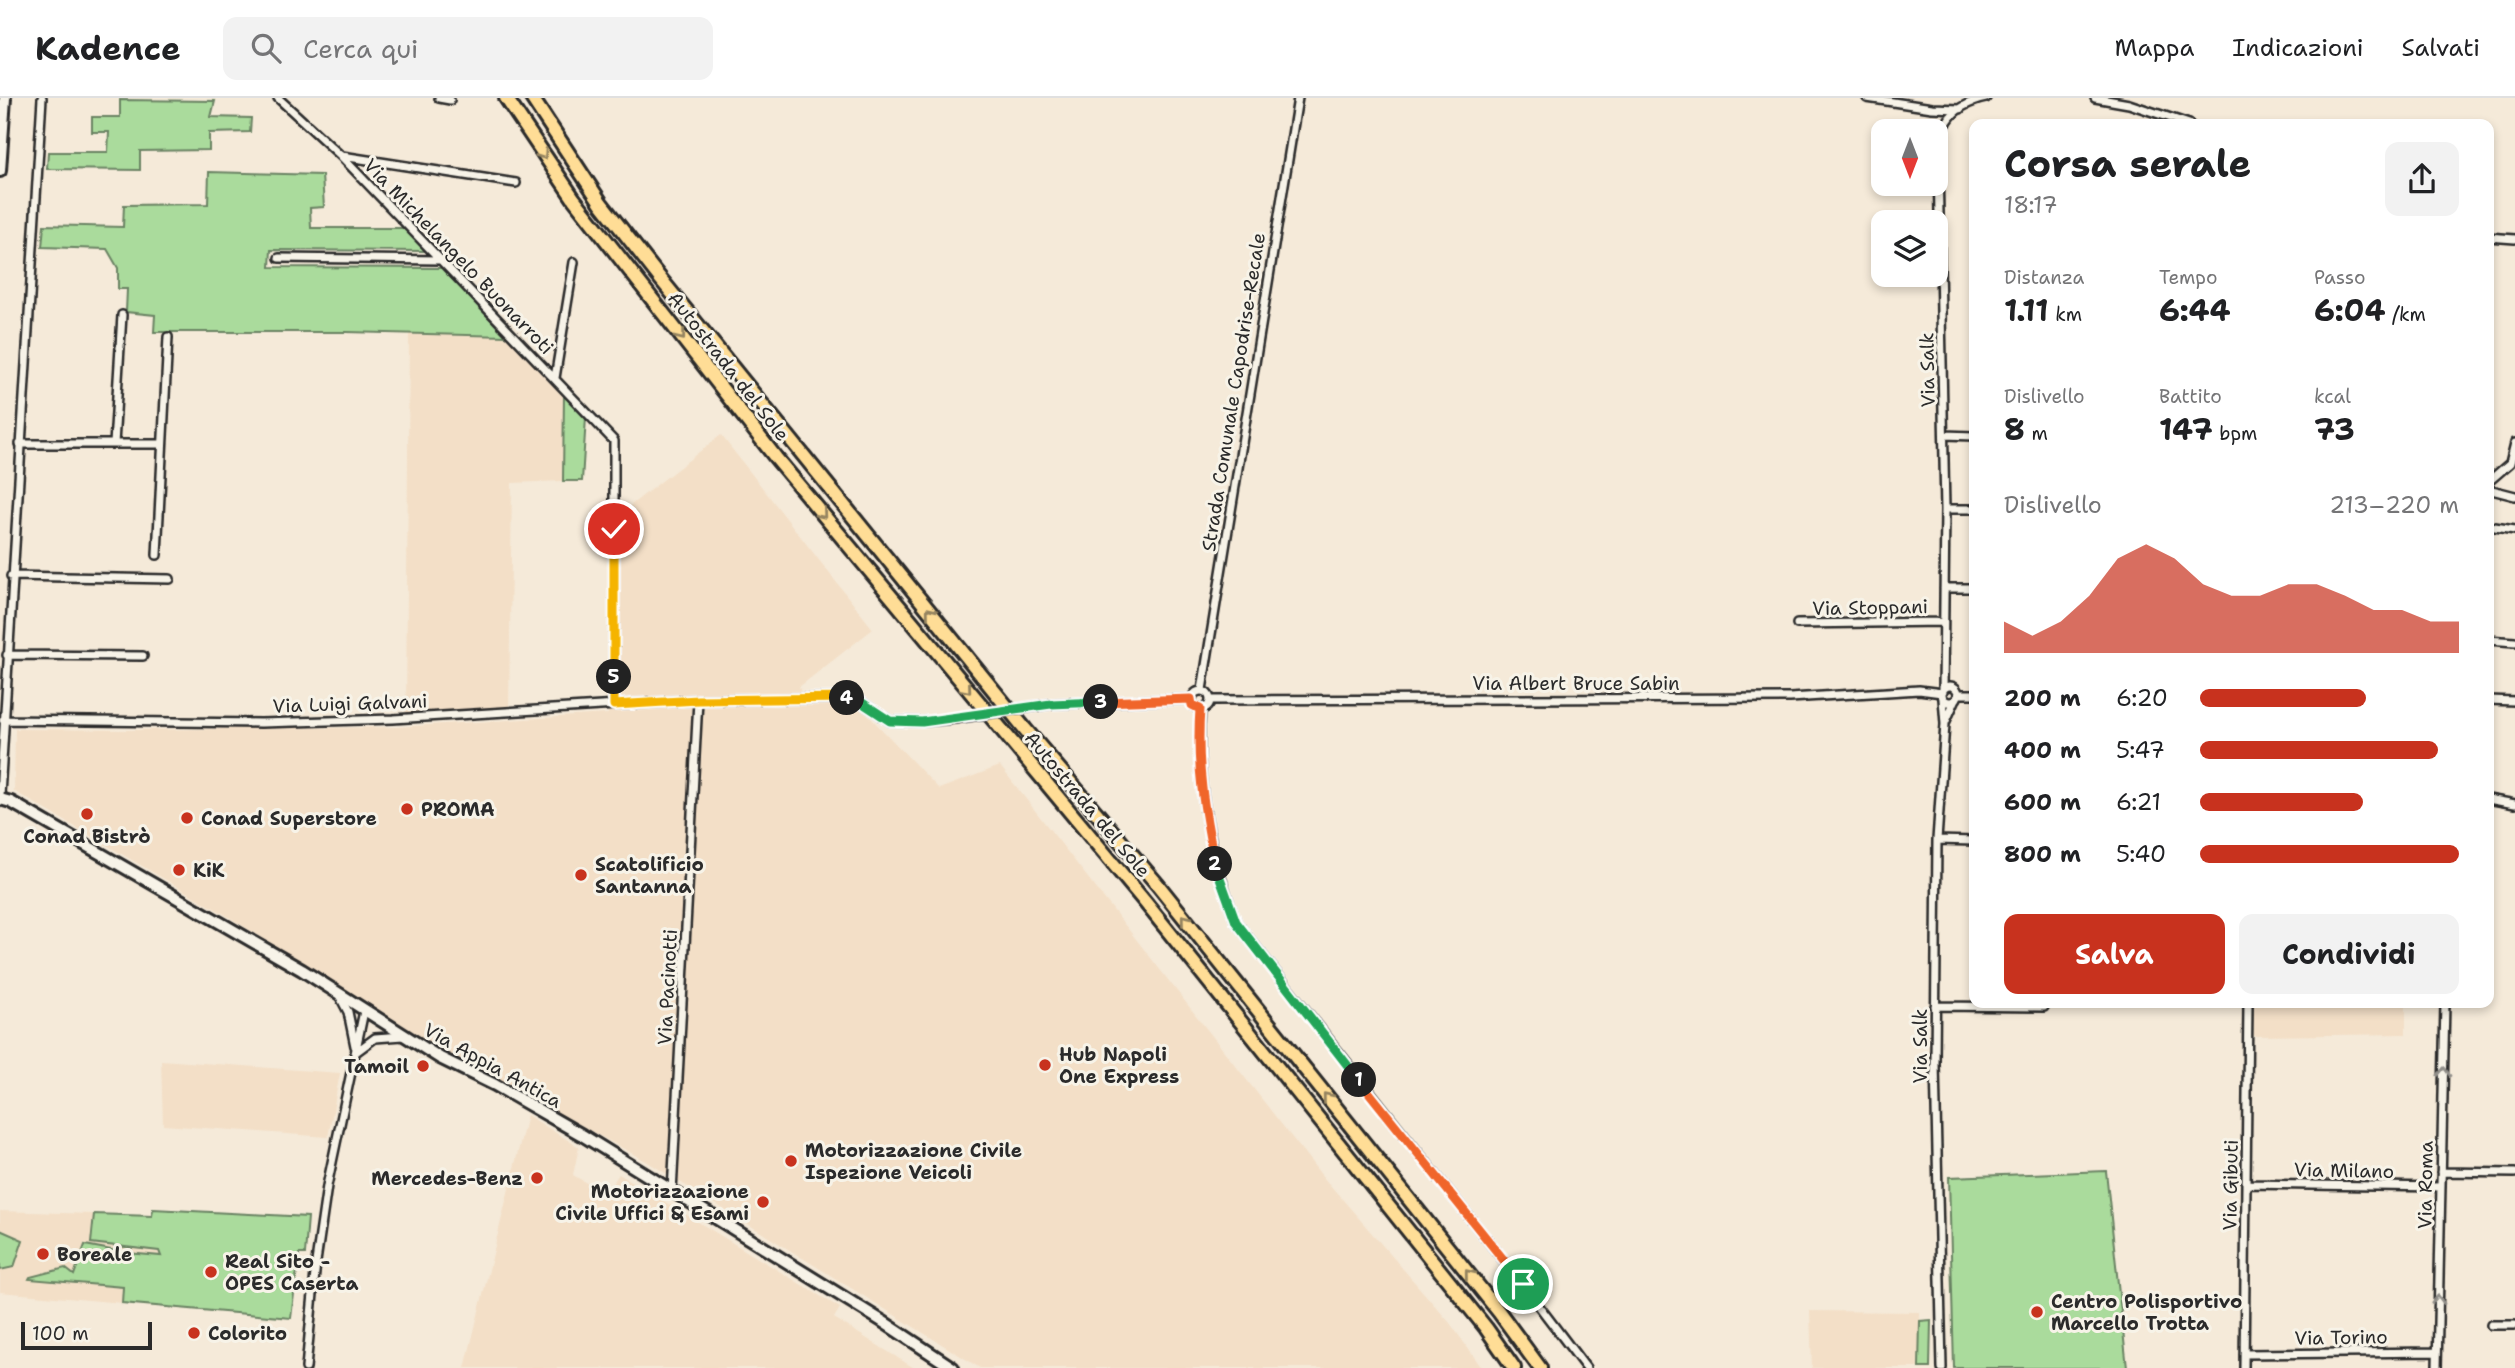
<!DOCTYPE html>
<html lang="it">
<head>
<meta charset="utf-8">
<style>
  body { margin:0; font-family:"Shantell Sans",sans-serif; background:#f2f2f2; color:#202124; height:100vh; display:flex; flex-direction:column; font-size:26px; white-space:nowrap }
  * { box-sizing:border-box; margin:0 }
  p { font-size:23px; color:#757577 }
  .icon { flex:none; width:38px; height:38px; fill:none; stroke:currentColor; stroke-width:2; stroke-linecap:round; stroke-linejoin:round }
  .map { position:relative; flex:1; overflow:hidden }
  .details { position:absolute; left:1969px; top:21px; width:525px; height:889px; display:flex; flex-direction:column; background:#fff; border-radius:14px; box-shadow:0 4px 10px #0003 }
  .details>* { flex:none }
  .needle { width:46px; rotate:180deg }
  .fabs { position:absolute; left:1871px; top:21px; display:grid; gap:14px }
  .fabs a { display:grid; place-items:center; width:77px; height:77px; border-radius:14px; background:#fff; box-shadow:0 4px 10px #0003; font-size:35px }
  .scale { position:absolute; left:21px; bottom:18px; width:131px; box-sizing:border-box; padding-left:7px; border:4px solid #2b2b2b; border-top:0; font-size:19px; line-height:24px; white-space:nowrap; color:#2b2b2b; -webkit-text-stroke:5px #f7f3e8; paint-order:stroke }
  .pin { position:absolute; display:grid; place-items:center; width:60px; height:60px; color:#fff; margin:-30px; border:4px solid #fff; border-radius:50%; box-shadow:0 2px 7px #0007 }
  .km { position:absolute; width:35px; height:35px; margin:-18px; border-radius:50%; background:#222; color:#fff; font-size:19px; line-height:35px; text-align:center }
  .round { display:grid; place-items:center; flex:none; width:74px; height:74px; border-radius:14px; background:#f2f2f2 }
  .overview { display:flex; align-items:center; justify-content:space-between; height:119px; padding:0 35px }
  h1 { font-size:38px; font-weight:700; line-height:52px }
  .figures { display:grid; grid-template-columns:repeat(3,1fr); gap:10px; height:119px; padding:7px 35px }
  .figures div { display:grid; align-content:center }
  .figures b { font-size:30px; font-weight:700 }
  .figures small { font-size:19px; font-weight:400 }
  .figures p { font-size:19px }
  .chart { height:196px; padding:14px 35px }
  .chart p { display:flex; justify-content:space-between }
  .chart svg { width:100%; height:126px; margin-top:7px; fill:#c8321e; opacity:.7 }
  .primary-button { display:flex; gap:14px; margin-top:auto; padding:14px 35px }
  .primary-button a { flex:1; height:80px; border-radius:14px; background:#c8321e; color:#fff; font-size:28px; font-weight:700; line-height:80px; text-align:center }
  .primary-button a+a { background:#f2f2f2; color:#202124 }
  ul { padding:0 35px; list-style:none; font-size:23px }
  li { display:grid; grid-template-columns:112px 84px 1fr; align-items:center; height:52px }
  li i { height:18px; border-radius:9px; background:#c8321e }
  header { display:flex; align-items:center; gap:42px; box-sizing:border-box; height:98px; padding:0 35px; background:#fff; border-bottom:2px solid #e0e0e0 }
  header strong { font-size:33px }
  nav { display:flex; gap:38px; margin-inline-start:auto; font-size:24px }
  .search { width:490px; height:63px; background:#f2f2f2; display:flex; align-items:center; gap:18px; box-sizing:border-box; padding:0 24px; border-radius:14px; color:#757577; font-size:26px }
  .map>svg:first-child { display:block }
  .built { fill:#f3dfc7 }
  .green { fill:#aadb9c; stroke:#6a8364; stroke-width:2 }
  .lines { fill:none; stroke-linecap:round; stroke-linejoin:round }
  .street-casing { stroke:#2b2b2b; stroke-width:12 }
  .secondary-casing { stroke:#2b2b2b; stroke-width:16 }
  .highway-casing { stroke:#2b2b2b; stroke-width:18 }
  .street { stroke:#f7f3e8; stroke-width:7 }
  .secondary { stroke:#f7f3e8; stroke-width:10 }
  .highway { stroke:#ffdd96; stroke-width:12 }
  .street-bridge-casing { stroke:#2b2b2b; stroke-width:12; stroke-linecap:butt }
  .street-bridge { stroke:#f7f3e8; stroke-width:7 }
  .oneway { stroke:#958460 }
  .oneway2 { stroke:#918f8a }
  .split-1-casing { stroke:#fff; stroke-width:14 }
  .split-2-casing { stroke:#fff; stroke-width:14 }
  .split-3-casing { stroke:#fff; stroke-width:14 }
  .split-4-casing { stroke:#fff; stroke-width:14 }
  .split-5-casing { stroke:#fff; stroke-width:14 }
  .split-6-casing { stroke:#fff; stroke-width:14 }
  .split-1 { stroke:#f0652b; stroke-width:9 }
  .split-2 { stroke:#22a559; stroke-width:9 }
  .split-3 { stroke:#f0652b; stroke-width:9 }
  .split-4 { stroke:#22a559; stroke-width:9 }
  .split-5 { stroke:#f5b400; stroke-width:9 }
  .split-6 { stroke:#f5b400; stroke-width:9 }
  .poi-dot { fill:#c8321e; stroke:#f7f3e8; stroke-width:2.5 }
  .labels { text-anchor:middle; stroke-width:6; stroke-linejoin:round; paint-order:stroke }
  .street-label { font-size:19px; fill:#2b2b2b; stroke:#f7f3e8 }
  .poi-label { font-size:19px; font-weight:bold; fill:#2b2b2b; stroke:#f7f3e8; text-anchor:start }
</style>
</head>
<body>
<header>
<strong>Kadence</strong>
<div class="search"><svg class="icon" aria-label="search" viewBox="0 0 24 24"><circle cx="10" cy="10" r="6"/><path d="M15 15l6 6"/></svg>Cerca qui</div>
<nav><a>Mappa</a><a>Indicazioni</a><a>Salvati</a></nav>
</header>
<div class="map">
<svg width="2515" height="1270" viewBox="0 0 2515 1270">
  <rect width="100%" height="100%" fill="#f5ead9"/>
  <filter id="ink" filterUnits="userSpaceOnUse"><feTurbulence type="fractalNoise" baseFrequency=".0143" numOctaves="2"/><feDisplacementMap in="SourceGraphic" scale="14" xChannelSelector="R" yChannelSelector="G"/><feConvolveMatrix kernelMatrix="1 2 1 2 8 2 1 2 1" color-interpolation-filters="sRGB"/></filter>
  <g filter="url(#ink)">
    <!-- built -->
    <path class="built" d="M409,235L506,238L564,297L563,383L512,385L509,611L406,616Z
      M721,337L873,531L799,589L801,594L854,595L867,616L939,691L1000,668L1323,1079L1450,1225L1482,1270H980L646,1063L435,948L224,816L14,693L15,631L127,632L396,629L608,616L609,424Z
      M2252,905H2406V936L2254,938Z
      M161,962L340,975L328,1039L163,1027Z
      M527,1017L579,1049L573,1077L605,1096L619,1076L840,1210L834,1220L914,1270H465Z
      M0,1113L153,1118L179,1160L127,1155L122,1205L0,1194Z
      M1810,1213L1920,1214L1919,1270H1812Z"/>
    <!-- green -->
    <path class="green" d="M120,2L215,3L211,19L251,20L250,34L209,35V52L140,53V72L47,71L48,54H108L109,34H92V19H120Z
      M209,74L322,77L324,109L310,110L311,130H405L426,153L271,152L270,169L442,170L506,238L346,234H154L155,217L126,214L127,191H118V170L107,151L42,149L44,127L123,129L124,107L208,106Z
      M564,296L586,319L582,383H563Z
      M2106,1073L2127,1270H1954L1949,1079Z
      M153,1111L308,1119L305,1156H299L291,1220L122,1205L123,1189L29,1181L30,1179L65,1170L74,1177L85,1147L127,1155L161,1158L159,1153L91,1145L94,1116L152,1118Z
      M0,1132L23,1142L14,1169L0,1172Z
      M1931,1222L1930,1270H1919L1920,1223Z"/>
    <g class="lines">
      <defs>
        <path id="street" d="M278,0L341,58L614,343V607
          M439,0L450,2
          M1867,0L1932,10L1960,11
          M2095,0L2129,6L2189,26
          M342,58L516,85
          M2488,139L2515,141
          M279,160L441,162
          M555,280L574,164
          M1944,337L1974,338
          M20,346H162
          M114,346L122,217
          M2488,384L2510,365L2515,345
          M2488,391L2515,398
          M1945,411H1974
          M2488,428L2515,432
          M157,457L168,239
          M11,478L170,481
          M1944,490H1974
          M1797,526L1943,524
          M2488,542L2515,544
          M7,557L143,558
          M1942 596a8 8 0 1 1 16 0a8 8 0 1 1-16 0Z
          M1202,592L1298,0
          M1192 602a9 9 0 1 1 18 0a9 9 0 1 1-18 0Z
          M1943,593L1945,411L1938,67C1941,30 1945,9 1986,0
          M1959,596H1974
          M1210,602L1790,600L1919,592L1942,595
          M2488,602L2515,603
          M1051,606L1191,601
          M1201,611C1195,687 1210,753 1236,824L1523,1187L1586,1270
          M3,622L261,625L393,621L698,602L855,600L890,623L922,624L954,621
          M1945,625L1955,603
          M0,697L42,0
          M2488,701L2515,706
          M1937,742L1974,743
          M339,897L348,914L355,948
          M1935,908L2044,909
          M356,954L375,940L403,938
          M2441,1074L2515,1075
          M2246,1086L2441,1089
          M672,1094L698,602
          M2491,1227H2515
          M2244,1256L2437,1254
          M306,1270L316,1164L327,1088L364,913
          M1942,1270L1935,966L1937,742L1945,626L1943,601
          M2244,1270L2248,905
          M2437,1270L2445,905"/>
        <path id="secondary" d="M0,73L5,0
          M0,701L11,704L302,872L440,960L495,987L582,1037L882,1223L953,1270"/>
        <path id="highway" d="M506,0L574,101L776,360L1145,804L1486,1230L1514,1270
          M532,0L601,105L659,179L1025,631L1158,787L1499,1214L1540,1270"/>
      </defs>
      <!-- street casing -->
      <use href="#street" class="street-casing"/>
      <!-- secondary casing -->
      <use href="#secondary" class="secondary-casing"/>
      <!-- highway casing -->
      <use href="#highway" class="highway-casing"/>
      <!-- street -->
      <use href="#street" class="street"/>
      <!-- secondary -->
      <use href="#secondary" class="secondary"/>
      <!-- highway -->
      <use href="#highway" class="highway"/>
      <defs>
        <path id="street-bridge" d="M954,621L1051,606"/>
      </defs>
      <!-- street-bridge casing -->
      <use href="#street-bridge" class="street-bridge-casing"/>
      <!-- street-bridge -->
      <use href="#street-bridge" class="street-bridge"/>
    </g>
    <!-- one-way arrows -->
    <defs><path id="oneway-chevron" d="M-2-3.5L2.5 0L-2 3.5" fill="none" stroke-width="1.6" stroke-linecap="round" stroke-linejoin="round" transform="scale(1.75)"/></defs>
    <g class="oneway">
      <use href="#oneway-chevron" transform="translate(543 57) rotate(56)"/>
      <use href="#oneway-chevron" transform="translate(681 238) rotate(52)"/>
      <use href="#oneway-chevron" transform="translate(822 416) rotate(50)"/>
      <use href="#oneway-chevron" transform="translate(930 514) rotate(-129)"/>
      <use href="#oneway-chevron" transform="translate(967 591) rotate(50)"/>
      <use href="#oneway-chevron" transform="translate(1185 821) rotate(-129)"/>
      <use href="#oneway-chevron" transform="translate(1327 999) rotate(-129)"/>
      <use href="#oneway-chevron" transform="translate(1469 1176) rotate(-129)"/>
    </g>
    <g class="oneway2">
      <use href="#oneway-chevron" transform="translate(2444 974) rotate(-88)"/>
      <use href="#oneway-chevron" transform="translate(2438 1202) rotate(-89)"/>
    </g>
  </g>
  <g class="lines" filter="url(#ink)">
    <defs>
      <path id="split-1" d="M1359,982L1523,1186"/>
      <path id="split-2" d="M1215,766L1236,824L1359,982"/>
      <path id="split-3" d="M1101,604L1191,601L1192,607L1200,611C1196,666 1204,713 1215,766"/>
      <path id="split-4" d="M847,600H855L890,623L922,624L1051,606L1101,604"/>
      <path id="split-5" d="M614,579V607L698,602L847,600"/>
      <path id="split-6" d="M614,579V431"/>
    </defs>
    <!-- split-1 casing -->
    <use href="#split-1" class="split-1-casing"/>
    <!-- split-2 casing -->
    <use href="#split-2" class="split-2-casing"/>
    <!-- split-3 casing -->
    <use href="#split-3" class="split-3-casing"/>
    <!-- split-4 casing -->
    <use href="#split-4" class="split-4-casing"/>
    <!-- split-5 casing -->
    <use href="#split-5" class="split-5-casing"/>
    <!-- split-6 casing -->
    <use href="#split-6" class="split-6-casing"/>
    <!-- split-1 -->
    <use href="#split-1" class="split-1"/>
    <!-- split-2 -->
    <use href="#split-2" class="split-2"/>
    <!-- split-3 -->
    <use href="#split-3" class="split-3"/>
    <!-- split-4 -->
    <use href="#split-4" class="split-4"/>
    <!-- split-5 -->
    <use href="#split-5" class="split-5"/>
    <!-- split-6 -->
    <use href="#split-6" class="split-6"/>
  </g>
  <!-- markers -->
  <g class="poi-dot">
    <circle cx="407" cy="711" r="7"/>
    <circle cx="87" cy="716" r="7"/>
    <circle cx="187" cy="720" r="7"/>
    <circle cx="179" cy="772" r="7"/>
    <circle cx="581" cy="777" r="7"/>
    <circle cx="1045" cy="967" r="7"/>
    <circle cx="423" cy="968" r="7"/>
    <circle cx="791" cy="1063" r="7"/>
    <circle cx="537" cy="1080" r="7"/>
    <circle cx="763" cy="1104" r="7"/>
    <circle cx="43" cy="1156" r="7"/>
    <circle cx="211" cy="1174" r="7"/>
    <circle cx="2037" cy="1214" r="7"/>
    <circle cx="194" cy="1235" r="7"/>
  </g>
  <g class="labels">
    <!-- street labels -->
    <g class="street-label">
      <text transform="translate(459 158) rotate(46)" y="7">Via Michelangelo Buonarroti</text>
      <text transform="translate(729 268) rotate(52)" y="7">Autostrada del Sole</text>
      <text transform="translate(1927 272) rotate(-91)" y="7">Via Salk</text>
      <text transform="translate(1233 294) rotate(-81)" y="7">Strada Comunale Capodrise-Recale</text>
      <text transform="translate(1870 509) rotate(-1)" y="7">Via Stoppani</text>
      <text x="1576" y="592">Via Albert Bruce Sabin</text>
      <text transform="translate(350 605) rotate(-2)" y="7">Via Luigi Galvani</text>
      <text transform="translate(1088 706) rotate(50)" y="7">Autostrada del Sole</text>
      <text transform="translate(667 889) rotate(-87)" y="7">Via Pacinotti</text>
      <text transform="translate(1920 948) rotate(-90)" y="7">Via Salk</text>
      <text transform="translate(493 967) rotate(29)" y="7">Via Appia Antica</text>
      <text transform="translate(2344 1072) rotate(1)" y="7">Via Milano</text>
      <text transform="translate(2230 1087) rotate(-89)" y="7">Via Gibuti</text>
      <text transform="translate(2425 1087) rotate(-89)" y="7">Via Roma</text>
      <text transform="translate(2341 1239) rotate(-1)" y="7">Via Torino</text>
    </g>
    <!-- poi labels -->
    <g class="poi-label">
      <text x="421" y="718">PROMA</text>
      <text x="201" y="727">Conad Superstore</text>
      <text x="87" y="745" text-anchor="middle">Conad Bistrò</text>
      <text x="595" y="773">Scatolificio<tspan x="595" dy="22">Santanna</tspan></text>
      <text x="193" y="779">KiK</text>
      <text x="1059" y="963">Hub Napoli<tspan x="1059" dy="22">One Express</tspan></text>
      <text x="409" y="975" text-anchor="end">Tamoil</text>
      <text x="805" y="1059">Motorizzazione Civile<tspan x="805" dy="22">Ispezione Veicoli</tspan></text>
      <text x="523" y="1087" text-anchor="end">Mercedes-Benz</text>
      <text x="749" y="1100" text-anchor="end">Motorizzazione<tspan x="749" dy="22">Civile Uffici &amp; Esami</tspan></text>
      <text x="57" y="1163">Boreale</text>
      <text x="225" y="1170">Real Sito -<tspan x="225" dy="22">OPES Caserta</tspan></text>
      <text x="2051" y="1210">Centro Polisportivo<tspan x="2051" dy="22">Marcello Trotta</tspan></text>
      <text x="208" y="1242">Colorito</text>
    </g>
  </g>
</svg>
<div class="fabs">
<a><svg class="needle" viewBox="-14 -14 28 28"><path d="M0-13l5 13h-10z" fill="#e53935"/><path d="M0 13l5-13h-10z" fill="#757577"/></svg></a>
<a><svg class="icon" aria-label="layers" viewBox="0 0 24 24"><path d="M12 4l9 5-9 5-9-5zM3 14l9 5 9-5"/></svg></a>
</div>
<div class="scale">100 m</div>
<div class="pin" style="left:1523px;top:1186px;background:#1e9e55"><svg class="icon" aria-label="arrive" viewBox="0 0 24 24"><path d="M6 21V4h12l-3 4 3 4H6"/></svg></div>
<div class="pin" style="left:614px;top:431px;background:#d93025"><svg class="icon" aria-label="check" viewBox="0 0 24 24"><path d="M5 12l5 5 9-10"/></svg></div>
<b class="km" style="left:1359px;top:982px">1</b>
<b class="km" style="left:1215px;top:766px">2</b>
<b class="km" style="left:1101px;top:604px">3</b>
<b class="km" style="left:847px;top:600px">4</b>
<b class="km" style="left:614px;top:579px">5</b>
<section class="details">
<div class="overview"><div><h1>Corsa serale</h1><p>18:17</p></div><a class="round"><svg class="icon" aria-label="share" viewBox="0 0 24 24"><path d="M12 15V3M7 8l5-5 5 5M5 13v7h14v-7"/></svg></a></div>
<div class="figures">
<div><p>Distanza</p><b>1.11<small> km</small></b></div>
<div><p>Tempo</p><b>6:44</b></div>
<div><p>Passo</p><b>6:04<small> /km</small></b></div>
</div>
<div class="figures">
<div><p>Dislivello</p><b>8<small> m</small></b></div>
<div><p>Battito</p><b>147<small> bpm</small></b></div>
<div><p>kcal</p><b>73</b></div>
</div>
<div class="chart"><p><span>Dislivello</span>213–220 m</p>
<svg viewBox="0 0 160 44" preserveAspectRatio="none"><path d="M0 44V33L10 38L20 33L30 24L40 11L50 6L60 11L70 20L80 24L90 24L100 20L110 20L120 24L130 29L140 29L150 33L160 33V44z"/></svg>
</div>
<ul>
<li><b>200 m</b>6:20<i style="width:64%"></i></li>
<li><b>400 m</b>5:47<i style="width:92%"></i></li>
<li><b>600 m</b>6:21<i style="width:63%"></i></li>
<li><b>800 m</b>5:40<i style="width:100%"></i></li>
</ul>
<div class="primary-button"><a>Salva</a><a>Condividi</a></div>
</section>
</div>
</body>
</html>
